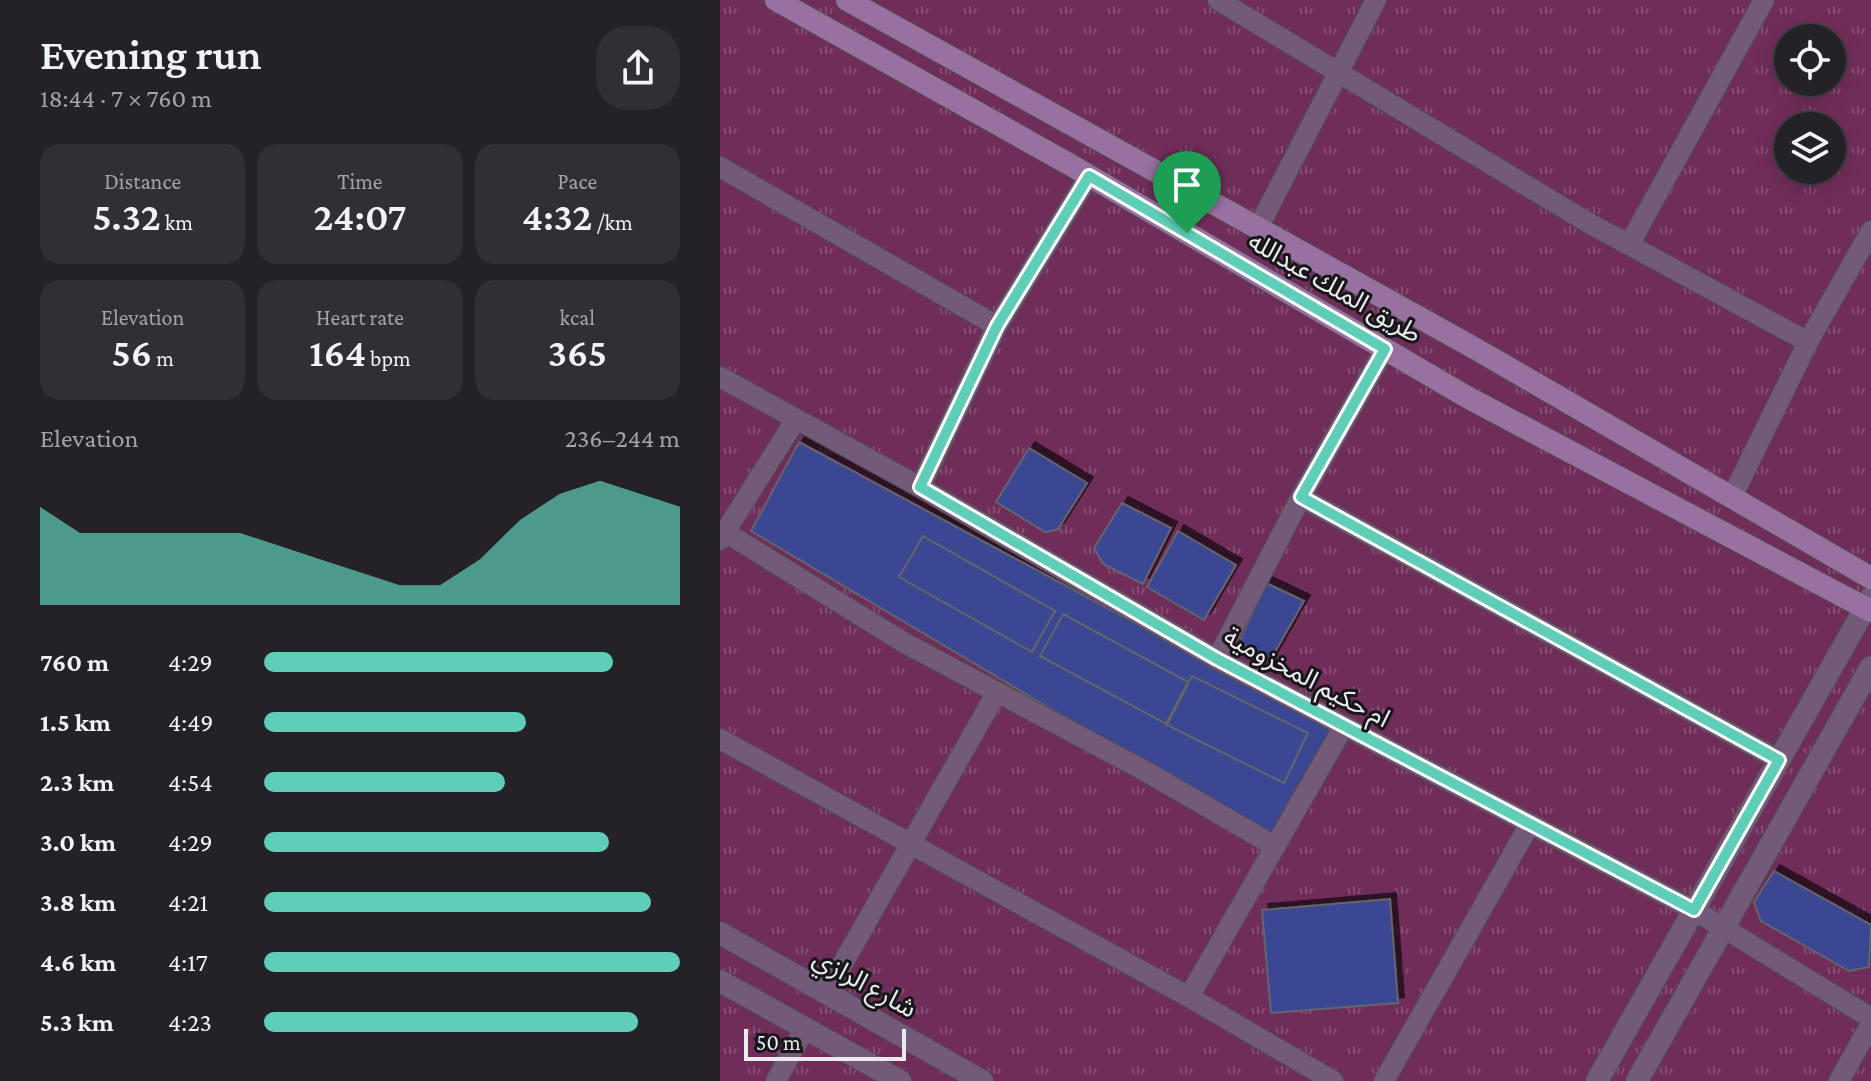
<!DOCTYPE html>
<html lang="en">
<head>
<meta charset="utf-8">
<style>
  body { margin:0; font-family:"Crimson Pro","Noto Sans Arabic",serif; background:#302f33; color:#f1f3f6; height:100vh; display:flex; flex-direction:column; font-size:30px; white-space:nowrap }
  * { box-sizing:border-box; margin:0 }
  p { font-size:26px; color:#a3a4a7 }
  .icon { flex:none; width:44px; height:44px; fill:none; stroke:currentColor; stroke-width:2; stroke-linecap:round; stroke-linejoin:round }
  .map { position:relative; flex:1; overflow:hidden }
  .details { display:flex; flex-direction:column; background:#242227; width:720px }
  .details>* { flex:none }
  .fabs { position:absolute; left:1054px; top:24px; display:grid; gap:16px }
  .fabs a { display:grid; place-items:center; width:72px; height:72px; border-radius:50%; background:#242227; box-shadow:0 4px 20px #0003,0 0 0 2px #413f44; font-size:40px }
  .scale { position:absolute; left:24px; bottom:20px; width:162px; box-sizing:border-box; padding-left:8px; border:4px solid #ebeaee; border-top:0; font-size:22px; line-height:28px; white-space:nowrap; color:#ebeaee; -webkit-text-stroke:6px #171719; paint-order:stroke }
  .pin { position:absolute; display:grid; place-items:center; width:68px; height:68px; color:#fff; margin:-82px -34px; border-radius:50% 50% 50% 0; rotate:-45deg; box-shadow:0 0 8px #0007 }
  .pin .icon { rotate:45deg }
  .round { display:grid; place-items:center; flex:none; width:84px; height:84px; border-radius:32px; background:#302f33 }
  .overview { display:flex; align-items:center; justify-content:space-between; height:136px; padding:0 40px }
  h1 { font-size:44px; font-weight:600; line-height:60px }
  .metrics { display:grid; grid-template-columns:repeat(3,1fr); gap:12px; height:136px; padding:8px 40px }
  .metrics div { display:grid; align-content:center; border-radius:20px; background:#302f33; text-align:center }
  .metrics b { font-size:40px; font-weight:600 }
  .metrics small { font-size:22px; font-weight:400 }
  .metrics p { font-size:22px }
  .chart { height:224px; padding:16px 40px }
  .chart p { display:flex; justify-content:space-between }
  .chart svg { width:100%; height:144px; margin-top:8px; fill:#5eceb8; opacity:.7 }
  ul { padding:0 40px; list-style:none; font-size:26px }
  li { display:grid; grid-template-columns:128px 96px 1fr; align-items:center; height:60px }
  li i { height:20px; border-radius:10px; background:#5eceb8 }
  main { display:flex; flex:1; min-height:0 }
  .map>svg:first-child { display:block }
  .park { fill:url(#park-tufts); fill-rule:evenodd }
  .building { fill:#3b4792; stroke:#64656b; stroke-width:2; filter:url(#shadow) }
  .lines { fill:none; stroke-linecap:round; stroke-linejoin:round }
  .minor-casing { stroke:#4e4c52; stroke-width:22 }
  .tertiary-casing { stroke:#4e4c52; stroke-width:24 }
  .secondary-casing { stroke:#4e4c52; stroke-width:24 }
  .minor { stroke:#725a78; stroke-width:20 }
  .tertiary { stroke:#725a78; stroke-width:22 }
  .secondary { stroke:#9871a0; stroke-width:22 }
  .route-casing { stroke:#fff; stroke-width:16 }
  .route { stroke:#5eceb8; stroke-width:10 }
  .labels { text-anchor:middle; stroke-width:6; stroke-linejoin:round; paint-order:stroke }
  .street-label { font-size:26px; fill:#ebeaee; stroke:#171719 }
</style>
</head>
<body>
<main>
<section class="details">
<div class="overview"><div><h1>Evening run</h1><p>18:44 · 7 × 760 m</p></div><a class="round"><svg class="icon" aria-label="share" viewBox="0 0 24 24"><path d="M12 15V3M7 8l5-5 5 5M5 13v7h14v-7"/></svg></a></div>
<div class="metrics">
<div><p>Distance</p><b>5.32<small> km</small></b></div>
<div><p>Time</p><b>24:07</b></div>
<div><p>Pace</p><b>4:32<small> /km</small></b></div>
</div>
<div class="metrics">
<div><p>Elevation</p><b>56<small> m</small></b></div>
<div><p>Heart rate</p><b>164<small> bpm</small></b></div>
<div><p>kcal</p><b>365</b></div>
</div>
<div class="chart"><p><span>Elevation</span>236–244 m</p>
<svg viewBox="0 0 160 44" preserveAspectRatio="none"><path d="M0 44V14L10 22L20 22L30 22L40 22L50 22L60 26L70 30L80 34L90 38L100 38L110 30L120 18L130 10L140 6L150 10L160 14V44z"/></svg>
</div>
<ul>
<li><b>760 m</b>4:29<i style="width:84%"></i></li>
<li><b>1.5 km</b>4:49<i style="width:63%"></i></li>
<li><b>2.3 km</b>4:54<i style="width:58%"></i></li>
<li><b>3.0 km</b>4:29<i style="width:83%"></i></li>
<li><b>3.8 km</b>4:21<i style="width:93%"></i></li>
<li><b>4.6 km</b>4:17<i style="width:100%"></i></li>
<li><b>5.3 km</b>4:23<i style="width:90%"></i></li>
</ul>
</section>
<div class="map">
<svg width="1151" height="1081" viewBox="0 0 1151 1081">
  <defs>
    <pattern id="park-tufts" width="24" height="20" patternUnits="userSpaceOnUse" patternTransform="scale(2)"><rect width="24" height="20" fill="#712d59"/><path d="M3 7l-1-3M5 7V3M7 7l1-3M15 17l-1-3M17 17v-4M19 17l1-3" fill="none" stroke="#854c71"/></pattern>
    <filter id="shadow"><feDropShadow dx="6" dy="-6" stdDeviation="0" flood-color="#0009"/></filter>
  </defs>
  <rect width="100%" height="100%" fill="#302e34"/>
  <!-- park -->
  <path class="park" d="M0,0H1151V1081H0ZM1068,38H1112V82H1068ZM1068,126H1112V170H1068Z"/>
  <!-- building -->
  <path class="building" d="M79,442L615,731L552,840L31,531Z
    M309,448L367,483L338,529L332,531L325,532L276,502Z
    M402,503L451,528L423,584L383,564L374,548Z
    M458,531L516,565L484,620L427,587Z
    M203,536L335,611L312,652L179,577Z
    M546,583L584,601L551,659L519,642Z
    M343,614L468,682L446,724L320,656Z
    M472,676L588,733L564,783L447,725Z
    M1054,871L1151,925L1149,967L1129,971L1041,921L1034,902Z
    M670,899L678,1003L551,1013L542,910Z"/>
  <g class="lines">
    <defs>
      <path id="minor" d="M498,0L867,222L1088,342
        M0,167L277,326
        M538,228L656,0
        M909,245L1044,0
        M0,377L200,487L497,659L974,910L1151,1018
        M200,487L277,326L369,176
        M581,497L1059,760
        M1012,497L1088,342L1151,231
        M5,532L183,642L427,772L553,845
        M0,540L76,419
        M497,659L581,497L665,349
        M0,739L469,997L613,1081
        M106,993L277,692
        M469,997L624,726
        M56,1081L84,1030
        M664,1081L810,824
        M1119,1081L1151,1024"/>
      <path id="tertiary" d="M0,933L262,1081
        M0,981L180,1081
        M877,1081L1151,598
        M917,1081L1151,667"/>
      <path id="secondary" d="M56,0L349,164L747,397L1151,611
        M127,0L756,349L1151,578"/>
    </defs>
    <!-- minor casing -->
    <use href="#minor" class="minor-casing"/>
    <!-- tertiary casing -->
    <use href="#tertiary" class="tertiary-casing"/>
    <!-- secondary casing -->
    <use href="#secondary" class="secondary-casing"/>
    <!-- minor -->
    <use href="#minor" class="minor"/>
    <!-- tertiary -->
    <use href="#tertiary" class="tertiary"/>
    <!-- secondary -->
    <use href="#secondary" class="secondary"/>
  </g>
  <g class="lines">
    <defs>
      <path id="route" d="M369,176L665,349L581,497L1059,760L974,910L497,659L200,487L277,326Z"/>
    </defs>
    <!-- route casing -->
    <use href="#route" class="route-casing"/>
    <!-- route -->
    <use href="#route" class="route"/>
  </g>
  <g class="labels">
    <!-- street labels -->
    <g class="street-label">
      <text transform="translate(615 287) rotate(30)" y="9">طريق الملك عبدالله</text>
      <text transform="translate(587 677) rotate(28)" y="9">ام حكيم المخزومية</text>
      <text transform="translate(145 983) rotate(29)" y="9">شارع الرازي</text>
    </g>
  </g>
</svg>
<div class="fabs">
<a><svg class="icon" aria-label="locate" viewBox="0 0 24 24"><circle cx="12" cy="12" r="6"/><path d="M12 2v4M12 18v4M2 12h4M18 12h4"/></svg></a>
<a><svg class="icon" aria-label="layers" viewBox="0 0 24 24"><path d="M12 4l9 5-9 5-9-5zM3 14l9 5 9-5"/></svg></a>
</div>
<div class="scale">50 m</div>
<div class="pin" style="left:467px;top:233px;background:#1e9e55"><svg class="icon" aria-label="arrive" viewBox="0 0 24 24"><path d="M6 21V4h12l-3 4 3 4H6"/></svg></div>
</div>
</main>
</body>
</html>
